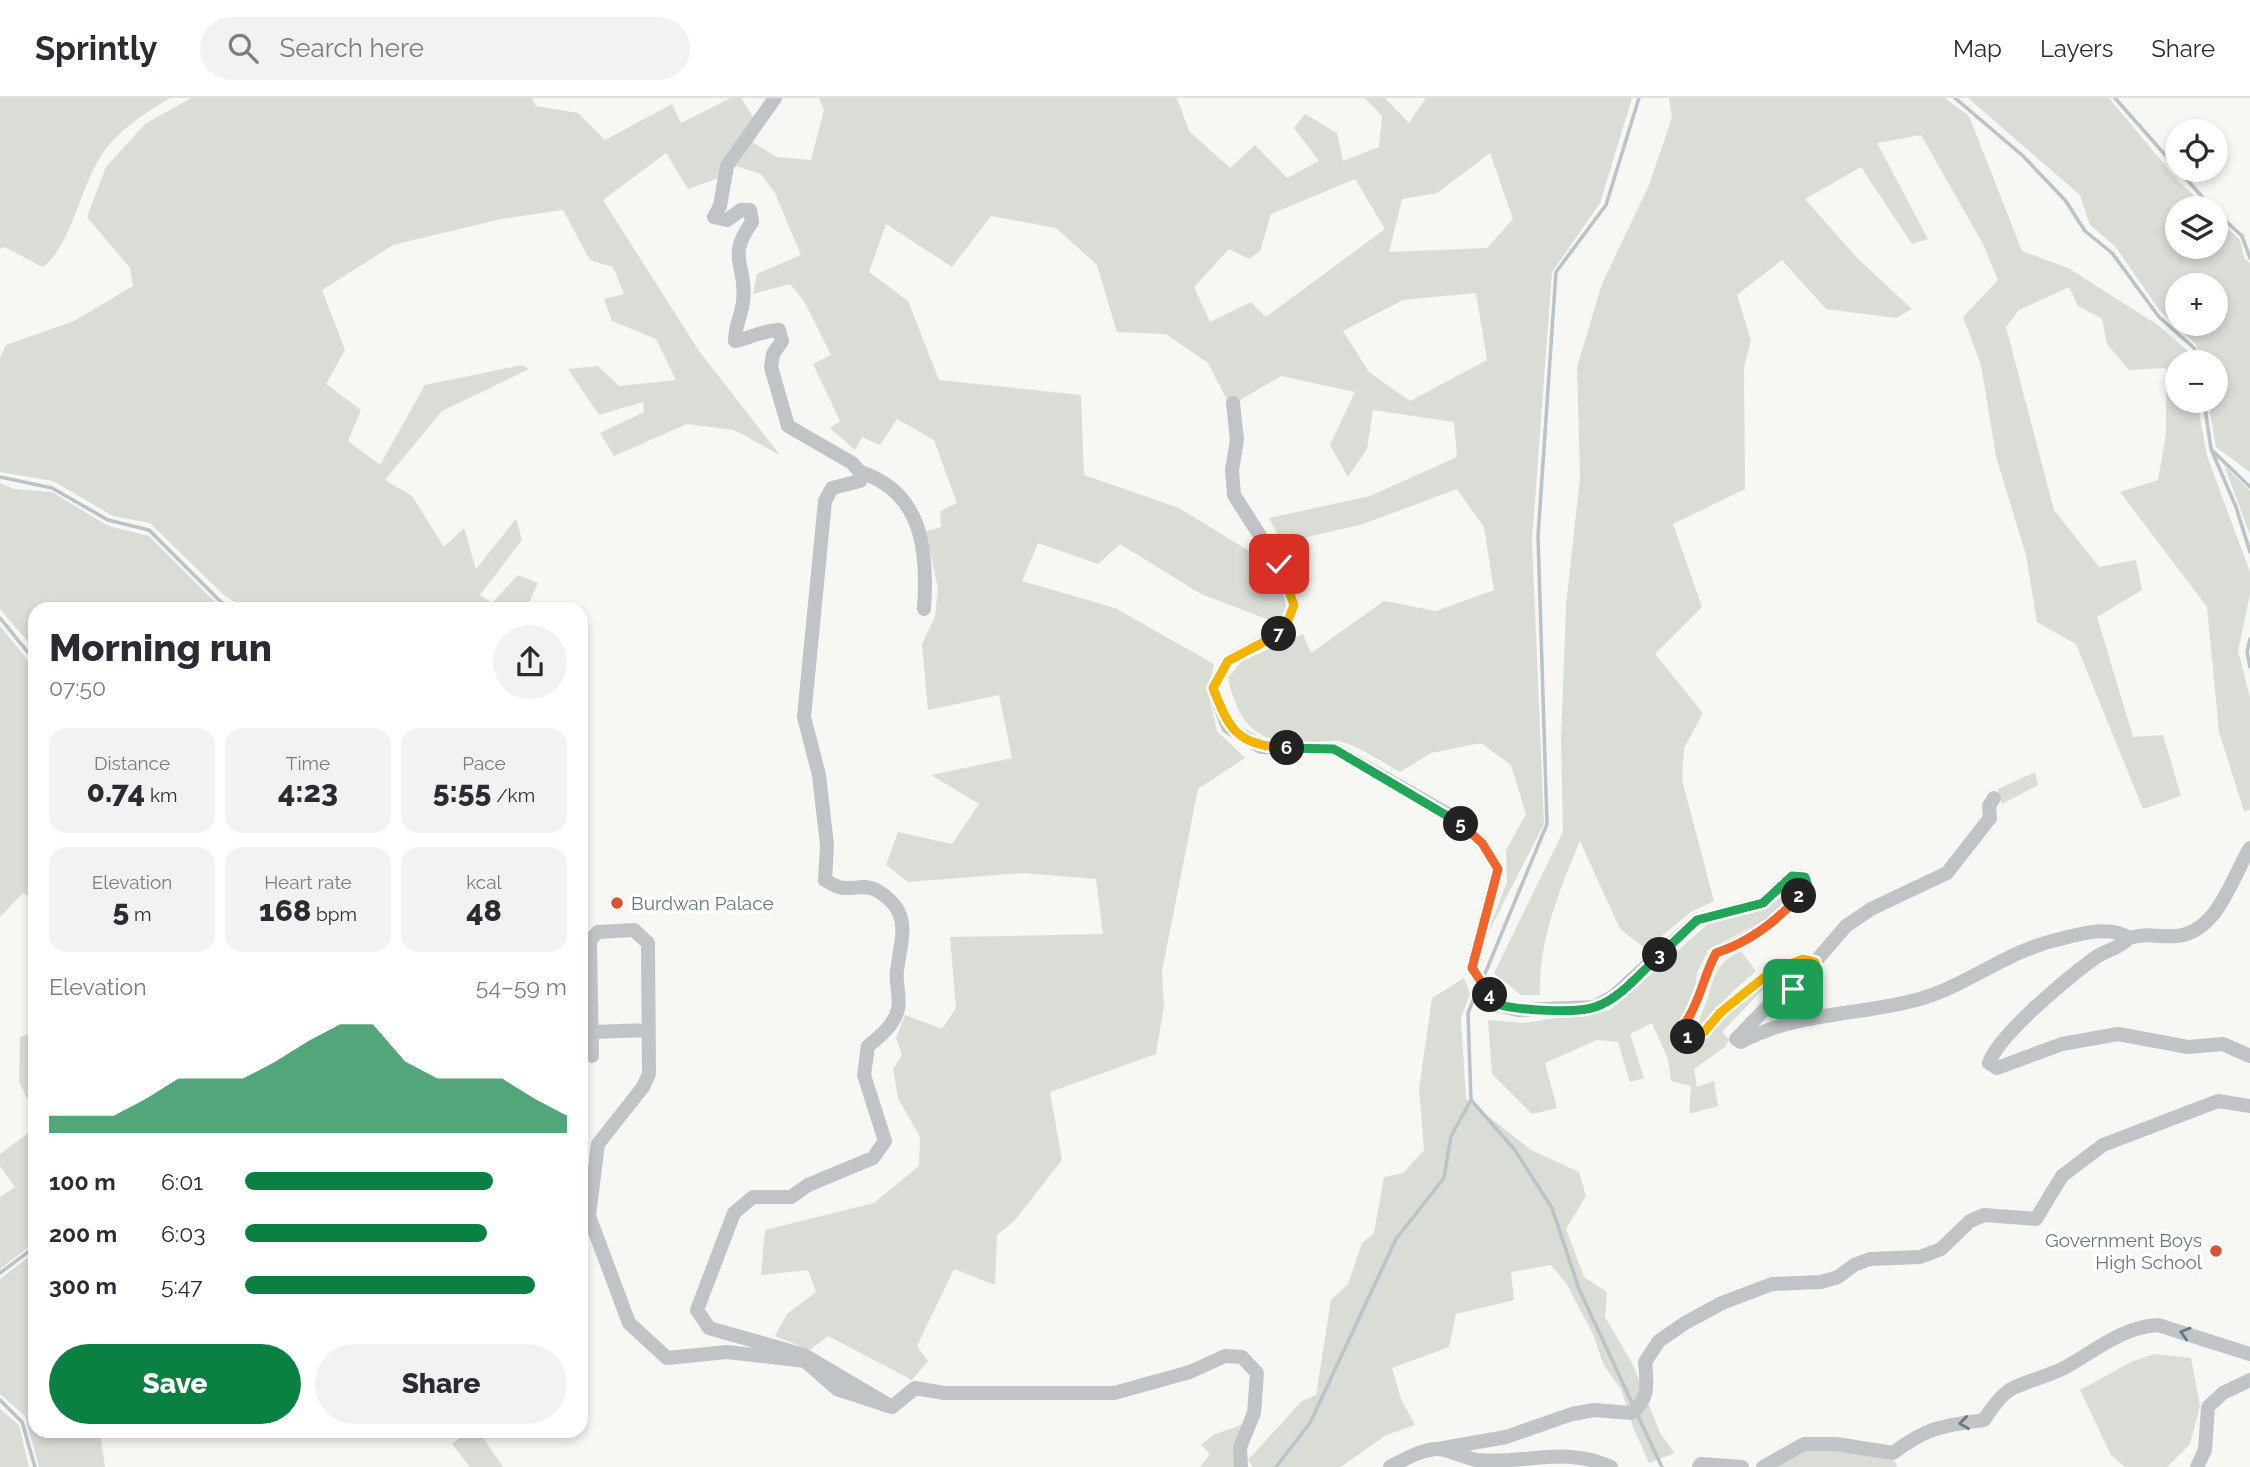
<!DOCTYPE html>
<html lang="en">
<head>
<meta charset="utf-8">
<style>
  body { margin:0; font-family:Raleway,sans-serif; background:#f2f2f3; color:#2b2b33; height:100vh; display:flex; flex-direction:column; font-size:26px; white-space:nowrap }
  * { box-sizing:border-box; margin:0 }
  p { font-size:23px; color:#7c7c81 }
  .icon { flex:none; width:38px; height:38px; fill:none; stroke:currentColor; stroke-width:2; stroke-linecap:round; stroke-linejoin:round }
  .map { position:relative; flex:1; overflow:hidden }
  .panel { position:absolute; left:28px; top:504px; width:560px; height:836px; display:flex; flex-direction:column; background:#fff; border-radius:21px; box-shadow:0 4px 10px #0003 }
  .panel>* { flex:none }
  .fabs { position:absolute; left:2165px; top:21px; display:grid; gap:14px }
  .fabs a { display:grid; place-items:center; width:63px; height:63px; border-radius:50%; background:#fff; box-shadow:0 4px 10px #0003; font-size:35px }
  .pin { position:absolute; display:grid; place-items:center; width:60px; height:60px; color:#fff; margin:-30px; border-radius:14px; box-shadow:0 4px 10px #0006 }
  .km { position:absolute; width:35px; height:35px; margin:-18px; border-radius:50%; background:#222; color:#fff; font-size:19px; line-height:35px; text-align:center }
  .round { display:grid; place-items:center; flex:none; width:74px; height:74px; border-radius:37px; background:#f2f2f3 }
  .summary { display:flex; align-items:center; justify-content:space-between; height:119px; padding:0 21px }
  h1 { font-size:38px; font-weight:800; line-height:52px }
  .figures { display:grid; grid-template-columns:repeat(3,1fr); gap:10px; height:119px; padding:7px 21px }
  .figures div { display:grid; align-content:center; border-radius:18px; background:#f2f2f3; text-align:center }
  .figures b { font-size:30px; font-weight:800 }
  .figures small { font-size:19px; font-weight:400 }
  .figures p { font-size:19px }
  .chart { height:196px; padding:14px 21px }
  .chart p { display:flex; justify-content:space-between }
  .chart svg { width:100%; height:126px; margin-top:7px; fill:#0b8043; opacity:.7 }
  .primary-button { display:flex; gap:14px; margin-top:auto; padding:14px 21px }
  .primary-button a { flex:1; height:80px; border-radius:42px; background:#0b8043; color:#fff; font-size:28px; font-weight:800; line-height:80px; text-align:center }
  .primary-button a+a { background:#f2f2f3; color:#2b2b33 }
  ul { padding:0 21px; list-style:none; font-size:23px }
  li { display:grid; grid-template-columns:112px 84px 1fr; align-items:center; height:52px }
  li i { height:18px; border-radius:9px; background:#0b8043 }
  header { display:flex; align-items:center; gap:42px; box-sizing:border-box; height:98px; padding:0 35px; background:#fff; border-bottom:2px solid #e1e1e2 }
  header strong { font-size:33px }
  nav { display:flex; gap:38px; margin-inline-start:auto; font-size:24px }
  .search { width:490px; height:63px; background:#f2f2f3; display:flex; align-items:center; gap:18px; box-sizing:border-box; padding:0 24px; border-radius:38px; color:#7c7c81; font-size:26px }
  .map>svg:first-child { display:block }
  .green { fill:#d9ddd5; fill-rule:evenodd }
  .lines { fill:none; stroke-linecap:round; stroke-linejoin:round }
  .stream { stroke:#b8c4c7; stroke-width:3.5 }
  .street { stroke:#c0c4c7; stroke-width:14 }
  .oneway { stroke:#687883 }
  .split-1-casing { stroke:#fff; stroke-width:14 }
  .split-2-casing { stroke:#fff; stroke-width:14 }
  .split-3-casing { stroke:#fff; stroke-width:14 }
  .split-4-casing { stroke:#fff; stroke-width:14 }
  .split-5-casing { stroke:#fff; stroke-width:14 }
  .split-6-casing { stroke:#fff; stroke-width:14 }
  .split-7-casing { stroke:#fff; stroke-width:14 }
  .split-8-casing { stroke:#fff; stroke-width:14 }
  .split-1 { stroke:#f5b400; stroke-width:9 }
  .split-2 { stroke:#f0652b; stroke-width:9 }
  .split-3 { stroke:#22a559; stroke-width:9 }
  .split-4 { stroke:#22a559; stroke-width:9 }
  .split-5 { stroke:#f0652b; stroke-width:9 }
  .split-6 { stroke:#22a559; stroke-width:9 }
  .split-7 { stroke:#f5b400; stroke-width:9 }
  .split-8 { stroke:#f5b400; stroke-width:9 }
  .poi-dot { fill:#d85233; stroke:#fff; stroke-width:2.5 }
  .labels { text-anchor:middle; stroke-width:7; stroke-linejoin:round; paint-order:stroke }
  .poi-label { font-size:19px; fill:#687883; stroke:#fff; text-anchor:start }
</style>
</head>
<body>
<header>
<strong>Sprintly</strong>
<div class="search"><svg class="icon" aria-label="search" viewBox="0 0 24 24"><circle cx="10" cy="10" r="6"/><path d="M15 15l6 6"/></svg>Search here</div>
<nav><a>Map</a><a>Layers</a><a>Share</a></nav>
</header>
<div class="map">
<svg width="2250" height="1369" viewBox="0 0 2250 1369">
  <rect width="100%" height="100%" fill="#f7f7f4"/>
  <!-- green -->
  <path class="green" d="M0,0H170C146,15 119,31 103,55C81,85 71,151 42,169L5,149L0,151Z
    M191,0H532L536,8L578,15L605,42L672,6L681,25L731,0H741L755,22L719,80L688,91L666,55L603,102L699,253L780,357L734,332L687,326L614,358L600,335L644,314L643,304L599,317L568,271L598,268L619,288L676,282L656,241L612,223L604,201L624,196L613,169L590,162L563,112L501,121L393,147L322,192L345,252L326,286L361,312L348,343L380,367L425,287L522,267L529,271L442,313L385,382L412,398L444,449L464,430L476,471L516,421L522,442L480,497L492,505L518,477L538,485L526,511H246L225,498L150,425L113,418L53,383L0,374V260L6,247L74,223L133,188L130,170L87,119L106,69L145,26Z
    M819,0H1177L1189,33L1230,70L1255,47L1287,80L1319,63L1294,30L1305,16L1337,35L1343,63L1379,49L1382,18L1365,0H1385L1409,25L1426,0H1632L1600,105L1552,174L1532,442L1544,726L1486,839L1507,784L1506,752L1526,716L1511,667L1481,645L1431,655L1400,674C1385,666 1353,644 1337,643C1329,642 1319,645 1310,645C1259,647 1239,629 1228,580L1242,563L1303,536L1311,555L1384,503L1436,513L1494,492L1484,429L1457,391L1363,426L1282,445L1269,420L1370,398L1457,359L1454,324L1373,312L1367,351L1348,379L1330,347L1355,294L1281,278L1230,308L1208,265L1166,236L1117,234L1097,167L1056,130L991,118L952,169L886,126L869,174L908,203L939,282L1081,297L1084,377L1179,410L1277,470L1286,509L1277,525L1201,496L1120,446L1098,466L1038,445L1022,483L1115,510L1214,566L1208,594L1217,633L1245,660L1198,691L1162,873L1164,908L1156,956L1050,994L1062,1062L1015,1122L997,1137L995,1187L954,1171L917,1248L928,1263L912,1282L828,1238L810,1252L775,1238L787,1216L816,1194L808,1172L761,1177L765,1132L874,1105L919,1068L920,1039L898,1000L893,971L902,957L896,940L905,917L942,931L956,910L950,839L1103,836L1096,781L1022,775L908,784L886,767L898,734L952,746L979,706L931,677L1012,660L999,597L928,612L922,546L935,519L938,491L926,433L941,429L940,413L957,405L934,342L897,321L880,347L862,339L855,352L830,330L840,323L813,266L831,257L804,203L790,186L753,196L757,176L801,157L775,95L761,76L736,68L752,44L777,59L811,62L824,12ZM1490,55L1513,121L1487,150L1389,154L1402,101L1437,95ZM1355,81L1385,131L1266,219L1251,204L1210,224L1194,189L1229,151L1249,161L1260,153L1271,116ZM1476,195L1487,262L1410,303L1369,274L1343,233L1403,202Z
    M1669,0H1945L1969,18L2022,153L2068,170L2158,227L2188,253L2190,264H2177V303H2197L2207,358L2250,474V496L2238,553L2250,599V712L2244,713L2219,634L2207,509L2120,394L2158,382L2166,336V270L2129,272L2107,246L2102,221L2078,208L2069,189L2019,212L2006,229L2054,412L2099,469L2136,462L2142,492L2097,519L2133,639L2163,637L2181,698L2143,711L2076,546L2037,524L2026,457L1996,358L1981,267L1963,219L1998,182L1983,146L1921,37L1877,45L1928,141L1912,146L1861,69L1805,101L1857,160L1912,211L1896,220L1826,211L1782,162L1737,197L1751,242L1744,270L1745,391L1673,426L1702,509L1655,556L1703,615L1684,650L1682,682L1714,803L1691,814L1646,851L1620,831L1580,743C1560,790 1538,844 1540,897H1521L1494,875L1563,734L1561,643L1566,507L1580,379L1577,269L1602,186L1649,87L1672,20Z
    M1968,0H2109L2178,83L2208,110H2177V149H2216V119L2240,142L2244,160L2250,165V374L2216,349L2208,303H2216V264H2200L2196,246L2160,213L2115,148L2090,127L2080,97ZM2177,187H2216V226H2177Z
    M2224,367L2250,393V437Z
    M0,385L14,391L52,394L108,428L149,438L222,511H35V552L0,511Z
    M0,528L35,571V802L23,795L0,819Z
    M2035,674L2038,687L2002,706L1998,691Z
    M1798,784L1801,789L1770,819L1708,852L1697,875L1694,898L1675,933L1680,946L1707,939L1756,889L1792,869L1788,878L1764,890L1722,934L1729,941L1725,949L1694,971L1697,989L1714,983L1718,1008L1689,1016L1691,988L1671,983L1668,961L1652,925L1630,936L1644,980L1630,984L1618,944L1597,942L1545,965L1557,1010L1532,1016L1492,976L1488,922L1524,925L1610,912L1709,825L1770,808Z
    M1741,853L1756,873L1734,892L1699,931C1699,917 1704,912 1708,899C1715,876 1717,864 1741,853Z
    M1464,880L1470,896L1461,920L1466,1001L1531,1052L1579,1074L1586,1098L1566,1131L1584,1179L1607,1194L1605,1219L1632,1265L1660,1335L1675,1355L1649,1365L1633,1329L1621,1291L1603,1266L1594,1238L1566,1185L1551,1167L1511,1174L1514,1202L1456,1216L1449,1249L1392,1270L1401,1301L1415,1327L1386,1337L1341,1369H1253L1248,1362L1302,1303L1316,1297L1331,1202L1348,1186L1362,1145L1374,1135L1384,1079L1403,1075L1424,1052L1419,991L1432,900Z
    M35,934V1016L19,984L20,939Z
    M35,1030V1144L0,1171V1099L15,1089L0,1068V1056Z
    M35,1154V1334H100L105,1369H39L25,1318L0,1296V1181Z
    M2155,1256L2191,1260L2200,1308L2190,1346L2167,1369H2125L2111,1357L2080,1292L2133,1263Z
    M0,1311L19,1327L29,1369H0Z
    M1241,1327L1235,1348L1238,1369H1200L1210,1356L1201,1347L1213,1337Z
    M466,1334H479L503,1369H470L452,1346Z
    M1806,1350L1864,1356L1895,1363L1897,1369H1772Z"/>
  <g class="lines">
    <!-- stream -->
    <path class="stream" d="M1955,0L2023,58L2065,102L2085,133L2112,155L2159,219L2194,250L2197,264
      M2115,0L2212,110
      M2216,114L2242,138L2250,160
      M2204,303L2211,351L2236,409L2250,454
      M2214,354L2250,389
      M0,379L52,390L108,422L149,432L221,504L233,511
      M0,520L35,563
      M2250,541L2247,554L2250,569
      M1484,878L1547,726L1538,438L1556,174L1606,107L1639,0
      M1479,888L1468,915L1471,1002L1514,1051L1552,1110L1579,1191L1633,1307
      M0,1175L35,1149
      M0,1302L22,1324L35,1369
      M1636,1314L1662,1369
      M1276,1369L1310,1325L1396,1141L1444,1080L1451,1038L1471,1002"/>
    <!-- street -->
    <path class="street" d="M775,0L727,68L720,108L714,119L727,122L741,112H750L752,124C725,161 748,167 743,204C741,218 735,228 735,243C751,240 763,232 779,232L782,243L773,256L771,269L788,328L852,365L860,374V383L832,390L825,403L804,619L819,677L827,747L825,782C829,784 834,788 839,789C851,793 863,785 876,792C914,814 901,839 897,873C895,885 901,899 898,911C895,926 880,939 868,948L864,977L885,1043L873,1060L808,1087L791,1099H753L734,1115L697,1212L709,1230L804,1257L892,1309
      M1233,305L1237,342L1232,372L1234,397L1278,466L1294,507L1284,533L1228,563L1213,590L1228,629L1261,649L1334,651L1453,719L1482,745L1498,771L1472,870L1496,907L1518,912L1595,909L1615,897L1697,822L1763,805L1792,778L1805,779L1807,788C1782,818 1754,842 1716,855C1703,879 1701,901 1686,924L1687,939L1704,934L1721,914L1772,874L1803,861L1815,864L1817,872L1813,877L1766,910L1736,941L1741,944C1797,913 1863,918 1923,900C1969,886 2008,853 2056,842C2077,837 2109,826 2129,840C2120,850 2107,852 2096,859C2070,878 1999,936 1989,965L1997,970L2062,946L2118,936L2188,949L2223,946L2250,958
      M860,374C923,394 928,453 924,511
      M2129,840C2151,834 2157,840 2177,838C2218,834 2232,779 2250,750
      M1815,864L1846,828L1871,811L1947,775L1990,720L1989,708L1994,700
      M592,934L649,932
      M592,958L590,842L598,834L634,832L648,845L649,976L643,989L598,1046L589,1118L629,1225L667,1260L727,1254L805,1263L837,1291L892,1309L915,1290L944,1295H1114L1190,1274L1225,1258L1242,1259L1257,1275L1254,1315L1240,1349L1241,1369
      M1438,1351L1506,1339L1572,1316L1594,1312L1631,1315C1650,1301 1647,1285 1645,1264L1659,1243L1685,1225L1722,1205L1772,1186L1821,1184L1838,1179L1854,1167L1870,1161L1920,1159L1941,1151L1970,1123L1984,1117L2036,1121L2062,1078L2103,1047L2218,1003L2250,1008
      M1390,1369C1405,1361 1418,1353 1435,1351C1449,1350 1463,1360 1477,1362C1524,1367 1564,1347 1611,1369
      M1699,1369L1701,1366L1742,1369
      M1763,1369L1804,1346H1836L1893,1355C1928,1329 1941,1328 1984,1322C1991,1311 2001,1296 2013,1290C2030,1282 2048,1278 2064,1270C2095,1253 2122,1229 2158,1227L2250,1256
      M2197,1369L2205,1352L2208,1309L2223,1295L2250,1282"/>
  </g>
  <!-- one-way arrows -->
  <defs><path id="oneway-chevron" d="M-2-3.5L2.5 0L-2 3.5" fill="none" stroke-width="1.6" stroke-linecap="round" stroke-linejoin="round" transform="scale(1.75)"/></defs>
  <g class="oneway">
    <use href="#oneway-chevron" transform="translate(2185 1235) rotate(-163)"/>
    <use href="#oneway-chevron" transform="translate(1964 1325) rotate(172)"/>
  </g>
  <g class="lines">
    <defs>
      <path id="split-1" d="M1688,939L1704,934L1721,914L1772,873L1803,861L1815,864L1817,872L1793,891"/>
      <path id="split-2" d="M1688,939L1686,924C1701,901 1703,879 1716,855C1749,844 1776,824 1799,798"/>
      <path id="split-3" d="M1660,857L1697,822L1763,805L1792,778L1805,779L1808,788L1799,798"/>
      <path id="split-4" d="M1490,897L1496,906C1517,912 1576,916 1595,909C1620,901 1641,874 1660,857"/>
      <path id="split-5" d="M1461,726L1482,745L1498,771L1472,870L1490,897"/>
      <path id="split-6" d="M1287,650L1334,651L1461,726"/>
      <path id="split-7" d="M1279,536L1228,563L1213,590C1230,633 1237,647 1287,650"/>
      <path id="split-8" d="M1279,466L1294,507L1284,533L1279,536"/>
    </defs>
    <!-- split-1 casing -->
    <use href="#split-1" class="split-1-casing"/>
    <!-- split-2 casing -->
    <use href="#split-2" class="split-2-casing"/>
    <!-- split-3 casing -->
    <use href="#split-3" class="split-3-casing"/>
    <!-- split-4 casing -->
    <use href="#split-4" class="split-4-casing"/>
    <!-- split-5 casing -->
    <use href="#split-5" class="split-5-casing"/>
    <!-- split-6 casing -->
    <use href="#split-6" class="split-6-casing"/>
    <!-- split-7 casing -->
    <use href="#split-7" class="split-7-casing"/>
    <!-- split-8 casing -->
    <use href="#split-8" class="split-8-casing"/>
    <!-- split-1 -->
    <use href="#split-1" class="split-1"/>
    <!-- split-2 -->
    <use href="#split-2" class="split-2"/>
    <!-- split-3 -->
    <use href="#split-3" class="split-3"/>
    <!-- split-4 -->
    <use href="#split-4" class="split-4"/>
    <!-- split-5 -->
    <use href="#split-5" class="split-5"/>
    <!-- split-6 -->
    <use href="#split-6" class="split-6"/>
    <!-- split-7 -->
    <use href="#split-7" class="split-7"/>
    <!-- split-8 -->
    <use href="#split-8" class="split-8"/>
  </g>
  <!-- markers -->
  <g class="poi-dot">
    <circle cx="617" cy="805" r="7"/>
    <circle cx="2216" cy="1153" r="7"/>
  </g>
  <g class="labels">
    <!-- poi labels -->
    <g class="poi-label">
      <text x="631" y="812">Burdwan Palace</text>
      <text x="2202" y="1149" text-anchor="end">Government Boys<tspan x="2202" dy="22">High School</tspan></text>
    </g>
  </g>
</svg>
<div class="fabs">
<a><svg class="icon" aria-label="locate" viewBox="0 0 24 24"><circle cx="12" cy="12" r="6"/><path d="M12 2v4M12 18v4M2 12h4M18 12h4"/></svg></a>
<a><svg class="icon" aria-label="layers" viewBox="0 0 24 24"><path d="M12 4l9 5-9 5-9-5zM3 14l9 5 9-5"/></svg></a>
<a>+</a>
<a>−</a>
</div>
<div class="pin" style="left:1793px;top:891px;background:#1e9e55"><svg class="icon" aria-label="arrive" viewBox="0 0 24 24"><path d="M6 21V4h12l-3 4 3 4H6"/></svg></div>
<div class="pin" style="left:1279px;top:466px;background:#d93025"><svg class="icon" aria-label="check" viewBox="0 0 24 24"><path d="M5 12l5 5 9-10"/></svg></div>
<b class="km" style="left:1688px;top:939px">1</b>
<b class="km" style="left:1799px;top:798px">2</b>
<b class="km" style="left:1660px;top:857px">3</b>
<b class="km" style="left:1490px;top:897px">4</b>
<b class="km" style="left:1461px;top:726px">5</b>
<b class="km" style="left:1287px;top:650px">6</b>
<b class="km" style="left:1279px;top:536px">7</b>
<section class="panel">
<div class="summary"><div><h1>Morning run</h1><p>07:50</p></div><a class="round"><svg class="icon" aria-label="share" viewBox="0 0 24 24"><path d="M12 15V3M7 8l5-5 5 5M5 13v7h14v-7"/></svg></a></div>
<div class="figures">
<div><p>Distance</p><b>0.74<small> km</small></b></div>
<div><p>Time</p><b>4:23</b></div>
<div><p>Pace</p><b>5:55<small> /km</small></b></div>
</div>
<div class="figures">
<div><p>Elevation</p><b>5<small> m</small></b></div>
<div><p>Heart rate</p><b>168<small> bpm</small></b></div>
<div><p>kcal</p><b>48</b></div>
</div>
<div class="chart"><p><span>Elevation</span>54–59 m</p>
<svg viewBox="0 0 160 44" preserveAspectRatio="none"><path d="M0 44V38L10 38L20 38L30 32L40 25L50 25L60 25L70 19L80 12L90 6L100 6L110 19L120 25L130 25L140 25L150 32L160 38V44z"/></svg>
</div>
<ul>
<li><b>100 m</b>6:01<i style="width:77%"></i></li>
<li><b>200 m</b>6:03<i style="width:75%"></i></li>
<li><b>300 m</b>5:47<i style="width:90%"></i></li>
</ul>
<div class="primary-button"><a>Save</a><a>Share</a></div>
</section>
</div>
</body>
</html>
